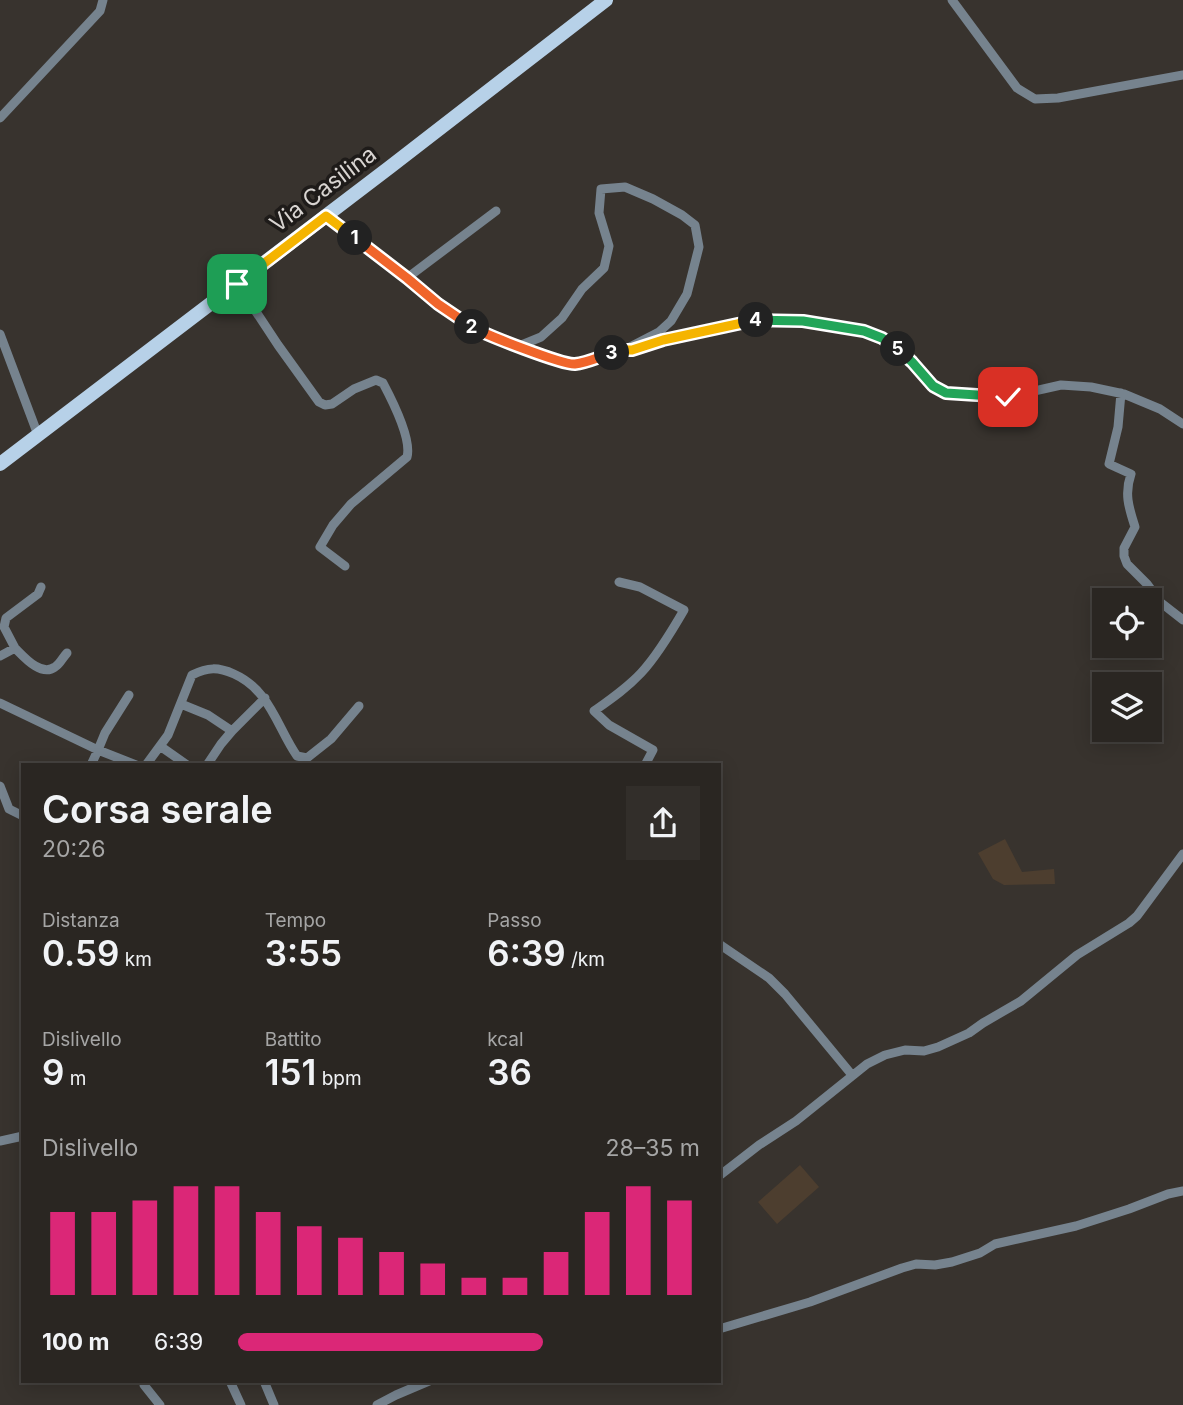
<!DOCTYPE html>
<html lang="it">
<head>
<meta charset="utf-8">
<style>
  body { margin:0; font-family:Inter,sans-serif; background:#322e2a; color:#f1f3f6; height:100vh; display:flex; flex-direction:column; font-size:26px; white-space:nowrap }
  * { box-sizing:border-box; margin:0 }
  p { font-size:23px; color:#a5a5a5 }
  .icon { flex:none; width:38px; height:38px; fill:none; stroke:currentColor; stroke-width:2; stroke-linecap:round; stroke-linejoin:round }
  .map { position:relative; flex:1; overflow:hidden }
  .sheet { position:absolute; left:21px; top:763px; width:700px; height:620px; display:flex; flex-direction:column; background:#2a2622; border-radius:0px; box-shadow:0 4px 18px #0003,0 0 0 2px #464340 }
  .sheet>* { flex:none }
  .buttons { position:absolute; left:1092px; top:588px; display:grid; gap:14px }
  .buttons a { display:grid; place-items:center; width:70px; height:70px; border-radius:0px; background:#2a2622; box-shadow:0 4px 18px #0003,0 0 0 2px #464340; font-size:35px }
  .pin { position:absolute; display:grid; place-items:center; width:60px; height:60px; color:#fff; margin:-30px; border-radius:14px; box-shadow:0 4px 10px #0006 }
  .km { position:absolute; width:35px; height:35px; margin:-18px; border-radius:50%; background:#222; color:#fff; font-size:19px; line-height:35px; text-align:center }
  .round { display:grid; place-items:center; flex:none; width:74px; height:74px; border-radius:0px; background:#322e2a }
  .head { display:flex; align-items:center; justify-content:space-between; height:119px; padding:0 21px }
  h1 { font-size:38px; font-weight:600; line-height:52px }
  .figures { display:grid; grid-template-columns:repeat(3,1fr); gap:10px; height:119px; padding:7px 21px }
  .figures div { display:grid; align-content:center }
  .figures b { font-size:35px; font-weight:600 }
  .figures small { font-size:19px; font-weight:400 }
  .figures p { font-size:19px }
  .chart { height:196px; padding:14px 21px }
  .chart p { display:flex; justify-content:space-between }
  .chart svg { width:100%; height:126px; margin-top:7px; stroke:#db2777; stroke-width:6 }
  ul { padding:0 21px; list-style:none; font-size:23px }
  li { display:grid; grid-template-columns:112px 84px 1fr; align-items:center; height:52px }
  li i { height:18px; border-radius:9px; background:#db2777 }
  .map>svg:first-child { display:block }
  .pitch { fill:#4d3e2f }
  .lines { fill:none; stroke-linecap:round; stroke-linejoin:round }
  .minor { stroke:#76838e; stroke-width:9 }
  .primary { stroke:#b7d1e8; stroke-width:14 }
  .split-1-casing { stroke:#fff; stroke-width:14 }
  .split-2-casing { stroke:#fff; stroke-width:14 }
  .split-3-casing { stroke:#fff; stroke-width:14 }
  .split-4-casing { stroke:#fff; stroke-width:14 }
  .split-5-casing { stroke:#fff; stroke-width:14 }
  .split-6-casing { stroke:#fff; stroke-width:14 }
  .split-1 { stroke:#f5b400; stroke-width:9 }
  .split-2 { stroke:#f0652b; stroke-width:9 }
  .split-3 { stroke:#f0652b; stroke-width:9 }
  .split-4 { stroke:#f5b400; stroke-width:9 }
  .split-5 { stroke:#22a559; stroke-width:9 }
  .split-6 { stroke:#22a559; stroke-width:9 }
  .labels { text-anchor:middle; stroke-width:7; stroke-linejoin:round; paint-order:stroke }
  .street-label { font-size:23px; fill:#d8d4d1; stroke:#1e1b19 }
</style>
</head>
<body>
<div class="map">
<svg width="1183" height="1405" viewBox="0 0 1183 1405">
  <rect width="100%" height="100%" fill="#38332e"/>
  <!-- pitch -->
  <path class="pitch" d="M1005,839L1022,872L1054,869L1055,884L1004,885L993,879L978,853Z
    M800,1165L819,1187L777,1224L758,1202Z"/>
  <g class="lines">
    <!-- minor -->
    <path class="minor" d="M952,0L1017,88L1035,99L1058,98L1183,75
      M0,118L100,11L103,0
      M326,216L461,321L487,335L560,361L575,364L630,347L659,332L671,321L687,294L699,247L695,225L682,215L653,199L625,187L601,189L599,213L609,246L604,268L582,289L562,318L541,337L519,346
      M407,278L496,211
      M237,283L278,345L319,402L325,405L332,404L354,389L376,380L383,383C392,400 412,439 407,457L351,504L333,525L320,547L345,566
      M0,334L38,435
      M634,350L663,340L759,320L803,321L864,331L882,338L897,348L912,362L933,386L946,393L1008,397L1061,385L1091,387L1124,394L1160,409L1183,424
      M1121,393L1118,427L1109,464L1131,474C1124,494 1129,508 1135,527L1124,548V556L1127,564L1147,584L1160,602L1183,620
      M619,582L640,587L684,610C673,629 656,657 641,673C627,688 611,699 594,711L609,725L653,750L645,765
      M15,648L4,627L6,618L38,594L41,587
      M0,656L15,648C24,657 41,677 55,667C60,664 63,657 67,653
      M0,703L98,750L105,733L129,695
      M181,704L208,715L232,731L265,698
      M160,746L187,765
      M91,765L98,750L136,765
      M146,765L168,735L192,675C208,667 218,667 234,674C270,690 277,727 297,756L307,758L331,739L359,706
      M207,765L221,744L232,731
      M0,786L9,809L23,816
      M719,944L769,978L785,994L852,1075
      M0,1141L23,1136
      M719,1176L759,1145L796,1121L867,1064L885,1055L905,1050L924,1051L938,1047L969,1033L983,1023L1021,1001L1077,955L1129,923L1137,916L1183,854
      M719,1329L810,1302L902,1268L916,1264L935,1265L952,1262L980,1253L995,1244L1076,1226L1129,1209L1168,1194L1183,1191
      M230,1381L241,1405
      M264,1381L274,1405
      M144,1385L160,1405
      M377,1405L396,1395L429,1381"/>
    <!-- primary -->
    <path class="primary" d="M0,464L390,167L606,0"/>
  </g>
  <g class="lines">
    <defs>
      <path id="split-1" d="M237,284L326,216L355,238"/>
      <path id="split-2" d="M355,238L407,278L438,304L472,327"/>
      <path id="split-3" d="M472,327C486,335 563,365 575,364C587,363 601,356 612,353"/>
      <path id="split-4" d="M612,353L622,350H632L663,340L756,320"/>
      <path id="split-5" d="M756,320L803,321L864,331L882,338L898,349"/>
      <path id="split-6" d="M898,349L912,362L933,386L946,393L1008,397"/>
    </defs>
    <!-- split-1 casing -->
    <use href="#split-1" class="split-1-casing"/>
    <!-- split-2 casing -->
    <use href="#split-2" class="split-2-casing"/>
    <!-- split-3 casing -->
    <use href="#split-3" class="split-3-casing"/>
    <!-- split-4 casing -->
    <use href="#split-4" class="split-4-casing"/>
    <!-- split-5 casing -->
    <use href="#split-5" class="split-5-casing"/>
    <!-- split-6 casing -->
    <use href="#split-6" class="split-6-casing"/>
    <!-- split-1 -->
    <use href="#split-1" class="split-1"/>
    <!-- split-2 -->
    <use href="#split-2" class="split-2"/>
    <!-- split-3 -->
    <use href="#split-3" class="split-3"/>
    <!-- split-4 -->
    <use href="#split-4" class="split-4"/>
    <!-- split-5 -->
    <use href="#split-5" class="split-5"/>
    <!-- split-6 -->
    <use href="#split-6" class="split-6"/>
  </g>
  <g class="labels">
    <!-- street labels -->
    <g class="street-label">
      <text transform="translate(323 189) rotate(-37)" y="8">Via Casilina</text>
    </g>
  </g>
</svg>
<div class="buttons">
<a><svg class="icon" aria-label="locate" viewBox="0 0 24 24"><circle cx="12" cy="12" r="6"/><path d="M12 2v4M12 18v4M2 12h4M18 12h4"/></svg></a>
<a><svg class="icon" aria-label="layers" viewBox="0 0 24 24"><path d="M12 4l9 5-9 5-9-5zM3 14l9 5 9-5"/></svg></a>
</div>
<div class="pin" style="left:237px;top:284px;background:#1e9e55"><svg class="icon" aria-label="arrive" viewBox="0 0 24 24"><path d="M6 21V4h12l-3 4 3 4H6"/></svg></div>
<div class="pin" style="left:1008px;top:397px;background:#d93025"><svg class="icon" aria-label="check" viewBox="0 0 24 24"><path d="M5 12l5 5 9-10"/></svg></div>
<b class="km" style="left:355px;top:238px">1</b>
<b class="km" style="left:472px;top:327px">2</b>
<b class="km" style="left:612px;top:353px">3</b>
<b class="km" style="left:756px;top:320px">4</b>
<b class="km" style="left:898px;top:349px">5</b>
<section class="sheet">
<div class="head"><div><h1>Corsa serale</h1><p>20:26</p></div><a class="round"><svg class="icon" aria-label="share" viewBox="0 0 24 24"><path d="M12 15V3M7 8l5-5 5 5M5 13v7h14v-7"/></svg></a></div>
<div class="figures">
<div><p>Distanza</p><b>0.59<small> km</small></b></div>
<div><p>Tempo</p><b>3:55</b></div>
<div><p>Passo</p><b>6:39<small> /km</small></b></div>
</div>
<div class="figures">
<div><p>Dislivello</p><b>9<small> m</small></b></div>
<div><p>Battito</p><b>151<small> bpm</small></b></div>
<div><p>kcal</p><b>36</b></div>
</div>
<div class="chart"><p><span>Dislivello</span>28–35 m</p>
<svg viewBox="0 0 160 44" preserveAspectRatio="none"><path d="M5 44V15M15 44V15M25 44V11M35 44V6M45 44V6M55 44V15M65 44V20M75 44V24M85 44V29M95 44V33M105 44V38M115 44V38M125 44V29M135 44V15M145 44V6M155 44V11"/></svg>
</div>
<ul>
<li><b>100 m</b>6:39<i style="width:66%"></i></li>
</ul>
</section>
</div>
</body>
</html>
